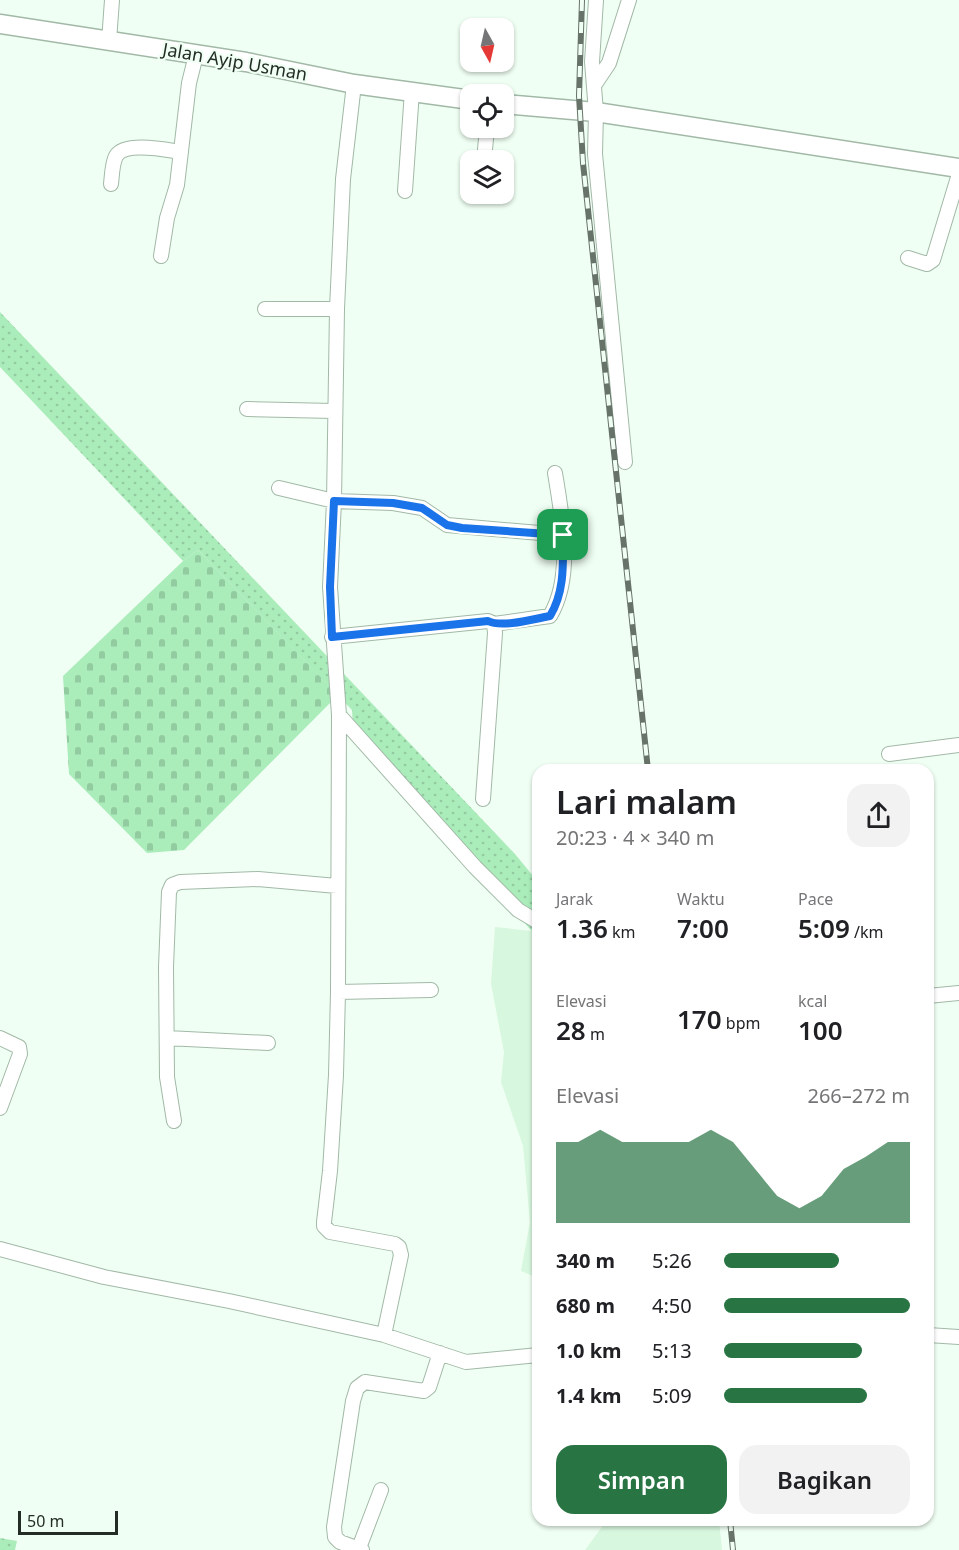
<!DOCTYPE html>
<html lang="id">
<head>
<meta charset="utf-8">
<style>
  body { margin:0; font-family:"Noto Sans",sans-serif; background:#f2f2f2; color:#202124; height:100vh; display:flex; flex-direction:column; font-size:22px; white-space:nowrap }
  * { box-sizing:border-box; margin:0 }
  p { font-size:20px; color:#757577 }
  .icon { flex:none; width:33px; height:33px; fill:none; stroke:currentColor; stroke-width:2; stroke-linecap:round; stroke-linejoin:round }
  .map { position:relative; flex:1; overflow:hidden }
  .panel { position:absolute; left:532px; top:764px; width:402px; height:762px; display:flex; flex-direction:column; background:#fff; border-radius:18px; box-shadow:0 2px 4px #0004 }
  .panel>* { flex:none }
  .needle { width:39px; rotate:172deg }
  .controls { position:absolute; left:460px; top:18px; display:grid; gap:12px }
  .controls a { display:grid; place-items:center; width:54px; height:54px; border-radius:12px; background:#fff; box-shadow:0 2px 4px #0004; font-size:30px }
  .scale { position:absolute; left:18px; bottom:15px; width:100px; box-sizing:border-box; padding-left:6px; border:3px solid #232d25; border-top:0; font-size:16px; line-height:21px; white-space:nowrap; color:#232d25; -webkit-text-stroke:4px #f0fff3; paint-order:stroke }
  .pin { position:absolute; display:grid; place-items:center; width:51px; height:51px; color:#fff; margin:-26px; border-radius:12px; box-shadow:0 3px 9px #0006 }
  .round { display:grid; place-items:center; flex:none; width:63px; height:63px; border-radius:18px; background:#f2f2f2 }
  .headline { display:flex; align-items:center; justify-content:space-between; height:102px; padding:0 24px }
  h1 { font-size:33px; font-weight:600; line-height:45px }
  .figures { display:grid; grid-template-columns:repeat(3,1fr); gap:9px; height:102px; padding:6px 24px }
  .figures div { display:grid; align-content:center }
  .figures b { font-size:26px; font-weight:600 }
  .figures small { font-size:16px; font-weight:400 }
  .figures p { font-size:16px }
  .chart { height:168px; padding:12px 24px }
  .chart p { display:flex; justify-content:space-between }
  .chart svg { width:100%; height:108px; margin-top:6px; fill:#287443; opacity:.7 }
  .primary-button { display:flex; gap:12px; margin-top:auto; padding:12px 24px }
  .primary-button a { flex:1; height:69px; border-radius:18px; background:#287443; color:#fff; font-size:24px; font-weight:600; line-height:69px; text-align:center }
  .primary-button a+a { background:#f2f2f2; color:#202124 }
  ul { padding:0 24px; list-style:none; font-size:20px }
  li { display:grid; grid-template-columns:96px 72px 1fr; align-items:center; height:45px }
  li i { height:15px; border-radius:8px; background:#287443 }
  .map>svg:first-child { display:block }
  .built { fill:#d7f7de }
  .grass { fill:url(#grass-dots) }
  .cemetery { fill:url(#cemetery-stones) }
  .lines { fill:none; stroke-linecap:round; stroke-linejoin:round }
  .minor-casing { stroke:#a2b9a7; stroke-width:16 }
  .major-casing { stroke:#a2b9a7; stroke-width:21 }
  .minor { stroke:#fff; stroke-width:14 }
  .major { stroke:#fff; stroke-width:18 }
  .rail-casing { stroke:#677369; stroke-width:6 }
  .rail { stroke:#f0fff3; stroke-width:4; stroke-dasharray:11; stroke-linecap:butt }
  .route-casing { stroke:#fff; stroke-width:12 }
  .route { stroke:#1a73e8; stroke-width:8 }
  .labels { text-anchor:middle; stroke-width:4.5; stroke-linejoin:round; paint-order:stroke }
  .street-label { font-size:18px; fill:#232d25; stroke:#f0fff3 }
</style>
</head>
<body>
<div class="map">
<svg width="959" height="1550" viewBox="0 0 959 1550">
  <defs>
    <pattern id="grass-dots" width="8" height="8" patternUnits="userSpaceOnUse" patternTransform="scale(1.5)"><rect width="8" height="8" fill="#abecbb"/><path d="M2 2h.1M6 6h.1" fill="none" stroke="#93cba1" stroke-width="1.8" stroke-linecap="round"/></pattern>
    <pattern id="cemetery-stones" width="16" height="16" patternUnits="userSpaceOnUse" patternTransform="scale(1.5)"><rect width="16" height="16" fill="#abecbb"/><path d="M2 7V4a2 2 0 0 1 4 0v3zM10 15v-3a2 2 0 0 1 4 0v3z" fill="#93cba1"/></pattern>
  </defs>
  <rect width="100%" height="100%" fill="#f0fff3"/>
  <!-- built -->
  <path class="built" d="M495,927L532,931L538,934V1278L521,1271L530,1222L523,1146L501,1082L504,1052L491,984Z
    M607,1520H719L722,1550H585Z"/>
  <!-- grass -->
  <path class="grass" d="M0,312L515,854L538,882V934L532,931L354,741L352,710L198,550L183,561L0,367Z
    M0,1538L17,1541L15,1550H0Z"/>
  <!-- cemetery -->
  <path class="cemetery" d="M198,550L338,695L184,850L147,853L69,774L63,676L183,561Z"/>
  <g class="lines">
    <defs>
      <path id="minor" d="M596,0L592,62L596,112L595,154L625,462
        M109,41L112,0
        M354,84L343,179L337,309L334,501L330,587L339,715L338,992L336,1075L330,1171L324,1222V1226L330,1232L395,1244L399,1247L401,1255L384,1335
        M595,84L609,63L629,0
        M484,160L487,128
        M111,184C112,176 112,164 116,156C125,141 167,150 181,152
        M405,191L412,91
        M161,256L167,218L177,185L189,83L196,55
        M908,258L927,264L933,260L959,174
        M265,309H337
        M247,409L334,411
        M279,488L334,501L393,503L422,508L447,525L563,535
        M494,624L550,616C574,576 562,516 555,473
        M332,637L488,621L494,624L495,633L483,799
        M339,715L475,867L518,910L538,922
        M889,754L959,745
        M338,992L431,990
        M928,996L959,993
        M0,1038L19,1047L20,1054L0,1108
        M167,1038L268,1043
        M174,1121L167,1077L166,967L169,892L172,885L180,882L258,879L337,886
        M0,1249L104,1277L229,1301L384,1335L466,1362L538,1355
        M928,1335L959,1337
        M359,1548L381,1490
        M362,1550L340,1542L335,1537L334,1527L353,1401L357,1388L365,1382L424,1391L429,1387L440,1353"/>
      <path id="major" d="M0,24L246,62L354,84L471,100
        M504,104L596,112L959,168"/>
    </defs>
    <!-- minor casing -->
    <use href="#minor" class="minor-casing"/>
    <!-- major casing -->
    <use href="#major" class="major-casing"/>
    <!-- minor -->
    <use href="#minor" class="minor"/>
    <!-- major -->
    <use href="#major" class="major"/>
    <defs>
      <path id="rail" d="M582,0L579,96L583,163L648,770
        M730,1520L733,1550"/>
    </defs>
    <!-- rail casing -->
    <use href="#rail" class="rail-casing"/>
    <!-- rail -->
    <use href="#rail" class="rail"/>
  </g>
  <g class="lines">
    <defs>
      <path id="route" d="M334,501L393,503L422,508L447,525L462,528L563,535C563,563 565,591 550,616C534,619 502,628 488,621L332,637L330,587Z"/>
    </defs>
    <!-- route casing -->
    <use href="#route" class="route-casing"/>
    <!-- route -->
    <use href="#route" class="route"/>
  </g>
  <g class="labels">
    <!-- street labels -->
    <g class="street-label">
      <text transform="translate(235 62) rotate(10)" y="6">Jalan Ayip Usman</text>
    </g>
  </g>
</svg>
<div class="controls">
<a><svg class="needle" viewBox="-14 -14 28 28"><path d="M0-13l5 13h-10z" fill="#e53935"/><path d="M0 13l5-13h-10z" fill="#757577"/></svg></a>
<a><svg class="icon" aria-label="locate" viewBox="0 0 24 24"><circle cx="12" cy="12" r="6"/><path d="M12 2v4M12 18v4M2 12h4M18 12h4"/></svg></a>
<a><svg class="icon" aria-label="layers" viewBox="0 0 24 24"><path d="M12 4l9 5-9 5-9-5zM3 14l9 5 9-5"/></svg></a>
</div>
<div class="scale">50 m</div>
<div class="pin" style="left:563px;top:535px;background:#1e9e55"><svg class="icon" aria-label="arrive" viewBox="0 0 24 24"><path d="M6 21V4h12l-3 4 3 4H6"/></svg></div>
<section class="panel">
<div class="headline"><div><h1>Lari malam</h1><p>20:23 · 4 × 340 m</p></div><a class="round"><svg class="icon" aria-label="share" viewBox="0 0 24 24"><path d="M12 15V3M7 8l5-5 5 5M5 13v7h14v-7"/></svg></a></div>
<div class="figures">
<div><p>Jarak</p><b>1.36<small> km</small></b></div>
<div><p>Waktu</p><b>7:00</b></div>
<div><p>Pace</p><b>5:09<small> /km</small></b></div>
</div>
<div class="figures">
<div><p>Elevasi</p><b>28<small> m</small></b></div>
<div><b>170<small> bpm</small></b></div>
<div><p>kcal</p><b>100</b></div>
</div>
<div class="chart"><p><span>Elevasi</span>266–272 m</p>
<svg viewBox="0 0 160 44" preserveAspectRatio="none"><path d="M0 44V11L10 11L20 6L30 11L40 11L50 11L60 11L70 6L80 11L90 22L100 33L110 38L120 33L130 22L140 17L150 11L160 11V44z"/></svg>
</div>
<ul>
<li><b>340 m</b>5:26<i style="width:62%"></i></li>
<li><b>680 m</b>4:50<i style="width:100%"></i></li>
<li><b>1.0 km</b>5:13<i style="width:74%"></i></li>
<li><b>1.4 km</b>5:09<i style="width:77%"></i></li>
</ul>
<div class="primary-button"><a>Simpan</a><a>Bagikan</a></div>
</section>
</div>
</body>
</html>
